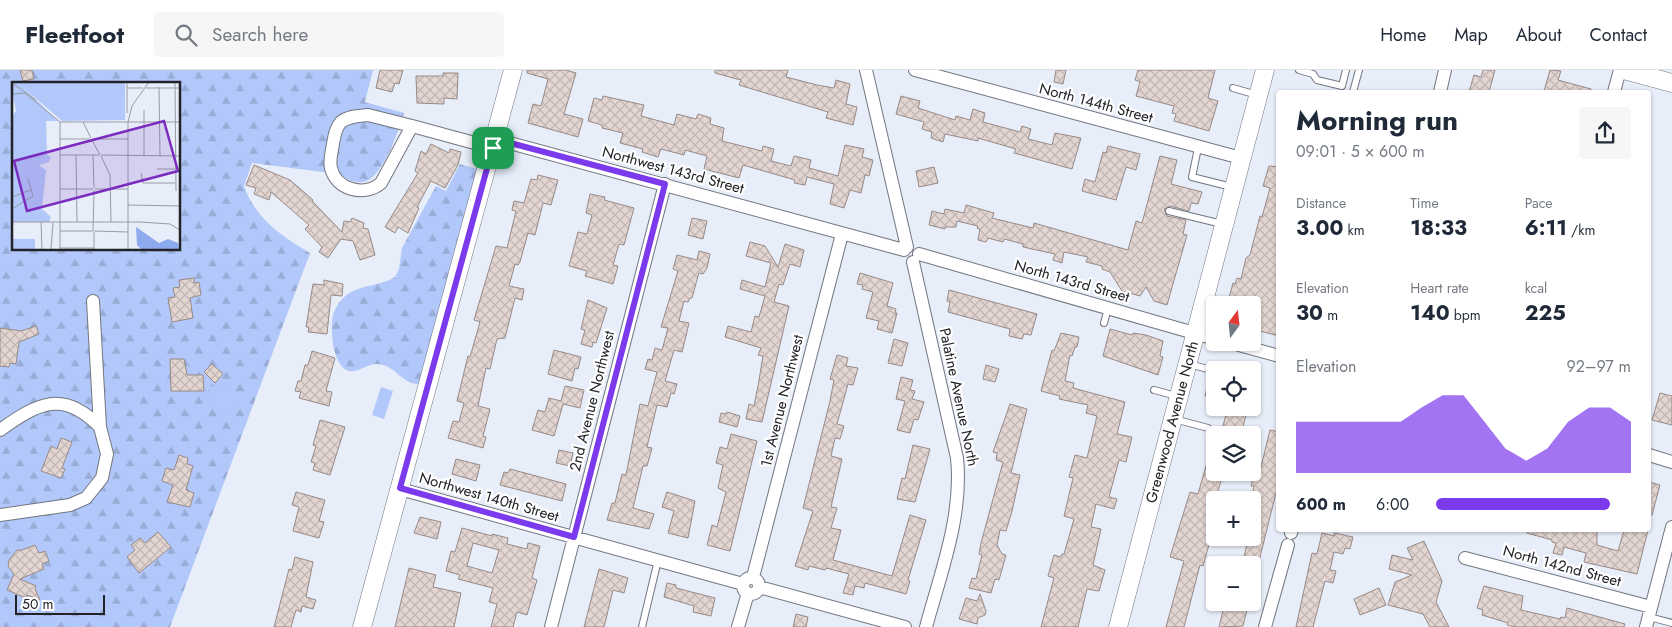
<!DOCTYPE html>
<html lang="en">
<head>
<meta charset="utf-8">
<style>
  body { margin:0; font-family:Jost,sans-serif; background:#f6f6f7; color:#1f2937; height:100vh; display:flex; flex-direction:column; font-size:19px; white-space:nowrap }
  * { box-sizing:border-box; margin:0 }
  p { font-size:16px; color:#747a83 }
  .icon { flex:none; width:28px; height:28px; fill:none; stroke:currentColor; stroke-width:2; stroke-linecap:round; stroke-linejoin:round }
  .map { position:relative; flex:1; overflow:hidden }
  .drawer { position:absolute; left:1276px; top:20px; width:375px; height:442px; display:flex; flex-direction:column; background:#fff; border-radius:5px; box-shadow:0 1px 4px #0004 }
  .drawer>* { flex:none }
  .needle { width:32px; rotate:15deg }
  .controls { position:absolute; left:1206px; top:226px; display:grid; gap:10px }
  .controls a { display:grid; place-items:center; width:55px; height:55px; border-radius:5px; background:#fff; box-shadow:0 1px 4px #0004; font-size:25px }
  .scale { position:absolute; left:15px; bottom:12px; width:90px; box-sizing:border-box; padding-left:5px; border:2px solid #212328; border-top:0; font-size:14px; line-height:18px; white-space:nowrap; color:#212328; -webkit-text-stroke:4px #fff; paint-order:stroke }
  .pin { position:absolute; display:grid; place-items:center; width:42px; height:42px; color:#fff; margin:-21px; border-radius:10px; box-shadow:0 2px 8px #0006 }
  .round { display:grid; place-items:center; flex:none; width:52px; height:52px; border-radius:5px; background:#f6f6f7 }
  .summary { display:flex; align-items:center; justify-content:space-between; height:85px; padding:0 20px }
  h1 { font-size:28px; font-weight:700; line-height:38px }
  .stats { display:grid; grid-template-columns:repeat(3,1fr); gap:8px; height:85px; padding:5px 20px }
  .stats div { display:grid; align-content:center }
  .stats b { font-size:21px; font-weight:700 }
  .stats small { font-size:14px; font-weight:400 }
  .stats p { font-size:14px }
  .chart { height:140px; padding:10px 20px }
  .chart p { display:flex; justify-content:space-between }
  .chart svg { width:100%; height:90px; margin-top:5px; fill:#7c3aed; opacity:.7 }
  ul { padding:0 20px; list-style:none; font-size:16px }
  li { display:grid; grid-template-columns:80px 60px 1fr; align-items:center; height:38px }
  li i { height:12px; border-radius:6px; background:#7c3aed }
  header { display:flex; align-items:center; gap:30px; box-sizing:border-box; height:70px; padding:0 25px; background:#fff; border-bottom:1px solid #e0e1e3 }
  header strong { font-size:24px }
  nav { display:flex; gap:28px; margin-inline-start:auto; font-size:18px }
  .search { width:350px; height:45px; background:#f6f6f7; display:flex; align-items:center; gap:12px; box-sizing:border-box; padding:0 18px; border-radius:5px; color:#747a83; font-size:19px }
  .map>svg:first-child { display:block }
  .forest { fill:url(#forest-firs); fill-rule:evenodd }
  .pitch { fill:#b2c8fa }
  .building { fill:url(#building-cross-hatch); stroke:#978a87; fill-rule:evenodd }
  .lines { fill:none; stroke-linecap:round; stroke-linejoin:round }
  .lane-casing { stroke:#717680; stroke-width:8 }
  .street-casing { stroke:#717680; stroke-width:14 }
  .secondary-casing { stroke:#717680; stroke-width:19 }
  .lane { stroke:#fff; stroke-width:6 }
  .street { stroke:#fff; stroke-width:12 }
  .secondary { stroke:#fff; stroke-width:18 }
  .route-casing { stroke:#fff; stroke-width:10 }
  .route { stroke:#7c3aed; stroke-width:6 }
  .labels { text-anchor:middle; stroke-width:4.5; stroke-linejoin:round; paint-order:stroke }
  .street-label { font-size:15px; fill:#212328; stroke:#fff }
  .inset-road { fill:none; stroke:#989ca5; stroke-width:1 }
  .view { fill:#7b2cbf; fill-opacity:0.15; stroke:#7b2cbf; stroke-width:2.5 }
  .inset-edge { fill:none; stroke:#212328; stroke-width:2.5 }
</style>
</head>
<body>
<header>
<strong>Fleetfoot</strong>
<div class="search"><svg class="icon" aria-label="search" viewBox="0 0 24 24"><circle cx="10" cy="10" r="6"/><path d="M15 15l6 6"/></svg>Search here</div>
<nav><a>Home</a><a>Map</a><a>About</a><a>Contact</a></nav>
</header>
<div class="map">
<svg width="1672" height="557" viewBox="0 0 1672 557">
  <defs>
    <pattern id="forest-firs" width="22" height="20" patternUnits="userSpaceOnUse" patternTransform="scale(1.25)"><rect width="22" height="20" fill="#b2c8fa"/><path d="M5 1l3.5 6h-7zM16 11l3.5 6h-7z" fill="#99acd6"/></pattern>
    <pattern id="building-cross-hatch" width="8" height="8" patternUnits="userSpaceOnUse" patternTransform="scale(1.25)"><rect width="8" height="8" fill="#e3d5d1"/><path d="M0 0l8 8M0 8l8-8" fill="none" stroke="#c2b7b3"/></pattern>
  </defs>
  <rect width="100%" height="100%" fill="#e7edf9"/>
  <!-- forest -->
  <path class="forest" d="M0,0H373L365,32L404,43C399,60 385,99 370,109C360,116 347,110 338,104L252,93L244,116C255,148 281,166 310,183L170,557H0ZM14,14H179V179H14Z
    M460,94L480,100L421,311L418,314C402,314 395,295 378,294C368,293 358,303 349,301C332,296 329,256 334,242C337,235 342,228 348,224C363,214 381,216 395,207L399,199L402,178L436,116L446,121Z"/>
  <!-- pitch -->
  <path class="pitch" d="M225,312L236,340L219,346L208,318Z
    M381,317L393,321L384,349L372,345Z"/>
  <!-- building -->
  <path class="building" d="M20,0H32L34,9L23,11Z
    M380,0H403L399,14L395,13L392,22L376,18Z
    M527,0H566L576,3L564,44L583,49L578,67L528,53L533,34L541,36L548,9L527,3Z
    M715,0H788L786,7L817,15L834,18L836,10L850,14L846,34L857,37L853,55L826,48L828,42L739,15L741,10L715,3Z
    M1056,0H1066L1063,14L1054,12Z
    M1138,0H1215L1208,28L1218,31L1209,61L1174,51L1176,44L1172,43L1174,36L1136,26L1140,12L1135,10Z
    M1483,0H1495L1489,22H1469L1474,5L1481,7Z
    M1550,0L1561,1L1558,10L1591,19V22L1544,21Z
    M443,3H458L457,29L444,28V34L417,33L416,6H443Z
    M603,26L644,35L641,46L674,55L677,44L696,49L698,44L711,48L710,54L724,58L722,71L762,81L763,76L774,79L771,91L791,96L794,86L811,90L809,98L838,106L845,75L864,79L862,87L873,90L869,106L865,105L861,123L850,120L844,138L830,134L834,114L807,107L805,115L794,113L795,110L743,95L739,108L704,99L707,86L685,80L684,85L661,79L658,87L642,82L643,79L620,73L623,63L602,58V55L588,51L594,28L602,30Z
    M901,26L920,31L918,38L955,50L956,46L970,50L973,39L985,43L983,52L1020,62L1022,56L1031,59L1028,69L1052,75L1055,63L1081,68L1072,99L1014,83L1016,79L978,68V71L945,64L943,72L931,68L932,62L922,59L924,52L896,44Z
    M431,74L449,83L450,79L461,82L458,95L445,118L431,111L417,137L419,138L408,163L398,157L395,163L385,157L418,103L415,101L421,81L426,84Z
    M1108,76L1140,84L1136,100L1126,97L1116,130L1082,121L1085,109L1095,112L1103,82L1106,83Z
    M1160,86L1177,90L1171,114L1202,122L1198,134L1191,133L1189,141L1170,136L1164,139L1167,146L1186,150L1183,164L1187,165L1167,235L1154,231L1146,217L1140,226L1122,221L1110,202L1102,199V196L1086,192L1088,187L1064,182L1062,193L1053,190L1055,184L1023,177V174L1004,169L1003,172L988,168L986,172L978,170L980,159L977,158L978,156L957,151L956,157H945V159L929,155L932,141L944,144L945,139L964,143L966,135L994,143L992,148L1033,158L1034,153L1128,180L1136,151L1142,153Z
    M254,95L290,110L313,130L312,131L342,162L344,151L350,152L352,148L364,153L363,158L368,159L375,185L360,190L353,171L341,169L328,188L319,182L322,177L305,159L309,155L271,122L269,130L254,124L256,118L246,115Z
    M1269,96L1279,97V266L1252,259V235H1227L1233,213L1235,214L1237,208L1241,209L1246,188L1250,185L1260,146L1262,147L1270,118L1263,116Z
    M934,97L938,113L919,117L916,101Z
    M538,105L558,110L551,135L543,133L535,165L528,163L520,192L518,195L515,194L509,216L524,219L522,230L515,228L505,268L497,269L490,299L486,298L478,336L490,339L483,366L486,367L483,378L448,368L453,351L459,352L464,333L457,331L468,286L470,287L480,252L474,250L496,176L507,178L516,141L512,140L514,131L524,133L531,109L537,110Z
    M590,124L605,127L604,130L634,138L624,175L619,174L613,195L618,196L613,214L585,206L587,201L569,196L578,162L587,164L592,145L586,143Z
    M692,148L707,151L703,169L688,165Z
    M750,172L765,176L778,197L785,174L804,180L800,197L790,194L783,215L779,214L774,232L789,236L762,352L746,349L749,334L754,336L758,316L763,286L758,285L761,278L725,267L728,256L751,262L755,246L759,247L765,226L740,219L742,210L765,217L771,193L746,186Z
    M699,181L710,184L707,198L703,204L699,203L698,206L692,228H690L688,232L684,231L679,251L689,253L686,266L682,282L674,280L665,311L677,314L674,324L671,323L667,337L657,335L647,377L652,378L647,396H643L633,438L654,444L649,459L607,450L612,433H615L622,404L626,405L640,334L648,336L657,302L645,299L648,289L652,290L655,278L662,280L668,258L661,257L678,201L673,199L677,185L697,190Z
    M860,203L893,213L887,236L896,239L895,243H897L892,263L877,259L879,251L866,248L873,222L862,219L863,215L857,214Z
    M194,208V213L199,212L201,225L190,228L193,248L172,252L168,228L175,227L173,218L180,217L179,210Z
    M324,210L343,214L342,226L331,225L327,264L308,262L309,257H306L313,214L324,215Z
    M949,220L1037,244L1031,265L1024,264L1022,269L1009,266L1010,259L948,242L950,232L947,231Z
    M588,230L607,238L596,273L593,272L592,277L581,274L585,260L581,259Z
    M36,256L39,264L19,272L16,294L10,293L9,297L0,296V258L21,261Z
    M1110,259L1132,265L1133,263L1146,265L1163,271L1160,286L1163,287L1158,305L1103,286Z
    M1061,263L1079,267L1077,277H1075L1072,286L1070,285L1065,311L1074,313L1073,318L1125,332L1117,364L1132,367L1126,392L1119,390L1109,427L1117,429L1114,439L1096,434L1091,457L1101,459L1093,495L1105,500L1099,521L1087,519L1078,557H1041L1054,508L1048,506L1054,485L1061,487L1062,484H1064L1074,449L1064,446L1073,408L1069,407L1075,385L1087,388L1097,346L1086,343L1088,335L1059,329L1060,326L1041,321L1052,280L1054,281Z
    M894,269L908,273L902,296L888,293Z
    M554,280L581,287L578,299L575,298L572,311L548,304Z
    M312,281L335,288L326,321L332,322L329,336L299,328L301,322L295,321L298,311H301L305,295H308Z
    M837,285L848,288L846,296L858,298L853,315L848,314L837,354L844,356L840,369L835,368L831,386L842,389L831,437L837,438L831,458L841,460L833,490L892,506L910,445L926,450L908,510L910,511L906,524L865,513L864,518L855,516L853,525L843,523L849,504L826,498L825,500L809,496L808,500L795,496L813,441L803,438L830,331L834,310L830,309Z
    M170,289H184L187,305H203L204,321H171Z
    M212,294L223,304L215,313L204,302Z
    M986,295L999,299L995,312L983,309Z
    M1210,305L1215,306V328L1205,326Z
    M901,307L913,310L910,320L915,321L912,329L924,332L918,350L914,349L910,363L897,360L905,331L896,329Z
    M565,316L584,320L580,338L563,334L554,366L532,360L538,340L545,342L549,328L561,331Z
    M1660,323L1672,326V355L1652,350Z
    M1010,334L1027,339L1011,403L1020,405L1012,441L1006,461L1000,460L997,475L1002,484L1006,485L999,510L995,509L991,523L969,518L972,508L976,509L982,485L979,484L981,473L1003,392L996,390L997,383L993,382Z
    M1228,338H1248L1241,364L1222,359Z
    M727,342L740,346L737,357L719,352L721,343L726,344Z
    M320,350L345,357L330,405L313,400L315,393L311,392L316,376L313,375Z
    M1270,360L1279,362V411L1258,495H1242L1247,474L1250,470H1252L1251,430L1254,416H1251L1256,396L1261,397Z
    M731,364L757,371L730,481L707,475L712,455L717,457L726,422L718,418L723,395L716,393L720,377L727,379Z
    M61,368L72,372L62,398L65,399L61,408L41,401L51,376L57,379Z
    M913,375L930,379L915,432L897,429L902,408L905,409Z
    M1212,375H1215V402H1224L1215,430L1214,457L1203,496L1200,495L1184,557H1166L1184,491L1170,487L1190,422L1198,424Z
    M559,380L573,383L570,396L556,393Z
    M179,385L188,388L187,394L193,396L186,420L194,423L190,437L167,432L173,415L162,411L166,398L174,400Z
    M456,389L480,395L476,411L452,404Z
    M510,399L566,414L562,431L500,415L504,402L508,403Z
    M1649,412L1660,415L1652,445H1649Z
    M296,422L325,430L319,451L324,452L319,468L293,461L299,437L292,435Z
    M667,422L695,431L688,468L668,463L674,441L662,437Z
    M420,447L441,452L437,469L414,463Z
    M462,458L492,466V464L508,468L507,474L527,479L528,473L540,476L532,508L537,510L527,545L517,542L513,557H491L497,534L489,532L493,518L458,509L460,505L446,501L451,481L455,482ZM473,473L499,480L492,503L467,496Z
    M1527,460H1597V475L1618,481L1624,460H1648L1637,504L1584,492L1586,483L1564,477L1562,485L1553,483L1556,473L1552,472V470L1527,463Z
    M158,462L171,477L139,503L127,487L135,480L131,475L140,468L145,473Z
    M1322,463L1334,466V463L1339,464L1353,467L1350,479L1345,478L1343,484L1334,482L1330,500L1336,501L1333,513L1325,511L1313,557H1296L1312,483L1317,484Z
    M1424,471L1442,511L1436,532L1449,557H1430L1423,544L1388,535L1395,512L1412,505L1389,499L1392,485L1413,490L1407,478Z
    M35,475L39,483L45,481L49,491L42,494L44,499L20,509L36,516L35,519L40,530L27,525L26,528L7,520L14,504L8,496L9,490L17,480H22Z
    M295,487L313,492L306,527L316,530L313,539L302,536L301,542L296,540L291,557H274L289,499L292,500Z
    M409,498L436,505L433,517L461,523L454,557H395Z
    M599,499L628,508L624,523L613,520L604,557H584Z
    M667,513L676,515V518L715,528L711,546L693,542L694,536L664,527Z
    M1484,516L1523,526L1521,540L1560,549L1561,547L1565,548L1567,538L1625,554L1624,557H1515L1507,555L1508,553L1482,545L1483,540L1477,538Z
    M1379,518L1386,535L1360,545L1354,529Z
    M980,524L986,541L985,545L978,548L977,554L959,549L966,528L977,531Z
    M1225,532H1249L1243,556L1219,557Z
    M796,544L808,547L806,557H793Z"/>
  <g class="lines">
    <defs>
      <path id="lane" d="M1299,0L1313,4L1317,10L1342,16L1346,0
        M1233,18L1257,25
        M1353,22L1359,0
        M1198,78L1192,107L1232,117
        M1169,141L1222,154
        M1104,253L1108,238
        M1189,294L1215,301
        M1154,320L1177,326
        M1174,349L1208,358
        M1649,547L1672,553
        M642,557L658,490"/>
      <path id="street" d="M866,0L907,177
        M915,0L1241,88
        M1440,22L1445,0
        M1614,22L1620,0
        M368,45L412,56L381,113C365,127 336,120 331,98C329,90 332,81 333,74C334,67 336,57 341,52C348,46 359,46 368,45Z
        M412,56L493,78
        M495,69L904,180
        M919,184L1215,269
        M913,192L957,388C963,445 941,502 926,557
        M1228,272L1279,286
        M0,360C38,333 63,319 100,357
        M1649,385L1672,392
        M400,419L743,514
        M0,445L70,435L86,428L102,408L107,384L100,357L93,231
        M1291,463L1292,460
        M1465,488L1651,537
        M753,507L842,164
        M743 516a8 8 0 1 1 16 0a8 8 0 1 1-16 0Z
        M759,517L905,557
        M551,557L665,114
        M738,557L748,523
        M1265,557L1288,475
        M1646,557L1672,457"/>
      <g id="secondary">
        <path d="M1624,0L1672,13"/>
        <path d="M362,557L513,0"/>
        <path id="s1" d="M1118,557L1265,0"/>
      </g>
    </defs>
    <!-- lane casing -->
    <use href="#lane" class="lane-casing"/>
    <!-- street casing -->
    <use href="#street" class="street-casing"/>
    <!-- secondary casing -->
    <use href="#secondary" class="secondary-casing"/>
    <!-- lane -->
    <use href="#lane" class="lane"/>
    <!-- street -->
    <use href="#street" class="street"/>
    <!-- secondary -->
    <use href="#secondary" class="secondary"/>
  </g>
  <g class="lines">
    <defs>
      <path id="route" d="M495,69L665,114L574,467L400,418Z"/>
    </defs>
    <!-- route casing -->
    <use href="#route" class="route-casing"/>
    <!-- route -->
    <use href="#route" class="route"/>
  </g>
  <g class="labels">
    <!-- street labels -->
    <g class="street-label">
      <text transform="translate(1096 33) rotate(15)" y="5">North 144th Street</text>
      <text transform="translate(673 100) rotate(15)" y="5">Northwest 143rd Street</text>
      <text transform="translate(1072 211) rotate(16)" y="5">North 143rd Street</text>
      <text transform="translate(959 327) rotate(78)" y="5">Palatine Avenue North</text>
      <text transform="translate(592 331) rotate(-76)" y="5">2nd Avenue Northwest</text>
      <text transform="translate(782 331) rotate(-76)" y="5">1st Avenue Northwest</text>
      <text dy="5" stroke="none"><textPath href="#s1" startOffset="212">Greenwood Avenue North</textPath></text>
      <text transform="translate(489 427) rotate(16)" y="5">Northwest 140th Street</text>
      <text transform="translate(1562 496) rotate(15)" y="5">North 142nd Street</text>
    </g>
  </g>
  <!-- overview -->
  <g transform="translate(12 12)">
    <rect width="168" height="168" fill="#e7edf9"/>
    <path d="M0,0H113V38L50,39L13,7L0,8Z" fill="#b2c8fa"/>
    <path d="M13,7L46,39H34L35,73L39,75L37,80L27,83L34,88L30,127L39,135L37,140H0V34L4,29L0,8Z" fill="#b2c8fa"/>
    <path d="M0,157H23V167H0Z" fill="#b2c8fa"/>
    <path d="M124,145L147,161L156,157L166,161L167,167H129L125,163Z" fill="#8daaef"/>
    <path class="inset-road" d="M115,0V31M163,0L164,109M0,1L24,18M147,5L148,74M115,6H131M134,6H168M0,12L13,11L48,40M132,28V74M48,40H116M71,40L79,56M116,40H168M48,57H78M80,57H116M80,58L88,73M48,73H87M64,73L65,140M81,73L82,106M89,73L168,74M89,74L98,93L99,140M145,87H163M129,91L131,101H163M48,107H81M83,107H116M0,115L19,108M116,123L168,124M0,127L21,114L16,97M0,140H128L158,142L168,148M29,140L30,167M48,149H81M81,149L82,108M82,149L116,150M82,150V167M48,166H82M39,167L41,141M48,167V40M116,167V40L120,24L137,0"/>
    <path class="view" d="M152,39L166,89L15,129L2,79Z"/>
    <rect width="168" height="168" class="inset-edge"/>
  </g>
</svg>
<div class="controls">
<a><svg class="needle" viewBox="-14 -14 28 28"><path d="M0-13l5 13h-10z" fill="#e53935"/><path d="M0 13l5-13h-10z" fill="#747a83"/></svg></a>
<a><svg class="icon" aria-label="locate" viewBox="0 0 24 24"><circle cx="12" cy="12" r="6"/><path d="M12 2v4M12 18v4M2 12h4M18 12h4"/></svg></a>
<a><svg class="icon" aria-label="layers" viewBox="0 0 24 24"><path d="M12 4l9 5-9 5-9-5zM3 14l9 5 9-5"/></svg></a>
<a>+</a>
<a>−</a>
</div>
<div class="scale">50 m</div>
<div class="pin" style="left:493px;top:78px;background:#1e9e55"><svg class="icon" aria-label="arrive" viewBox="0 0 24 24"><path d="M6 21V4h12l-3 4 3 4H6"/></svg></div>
<section class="drawer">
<div class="summary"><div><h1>Morning run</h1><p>09:01 · 5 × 600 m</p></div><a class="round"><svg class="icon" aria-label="share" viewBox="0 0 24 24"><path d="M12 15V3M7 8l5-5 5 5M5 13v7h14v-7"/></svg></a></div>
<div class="stats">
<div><p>Distance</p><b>3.00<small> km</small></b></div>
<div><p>Time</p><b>18:33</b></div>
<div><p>Pace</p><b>6:11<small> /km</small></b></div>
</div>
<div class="stats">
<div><p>Elevation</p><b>30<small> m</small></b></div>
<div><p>Heart rate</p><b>140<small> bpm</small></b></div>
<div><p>kcal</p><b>225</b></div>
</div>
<div class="chart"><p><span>Elevation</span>92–97 m</p>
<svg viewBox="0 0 160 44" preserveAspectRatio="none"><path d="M0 44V19L10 19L20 19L30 19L40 19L50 19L60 12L70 6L80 6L90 19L100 32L110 38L120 32L130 19L140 12L150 12L160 19V44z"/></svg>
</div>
<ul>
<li><b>600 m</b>6:00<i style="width:89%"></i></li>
</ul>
</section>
</div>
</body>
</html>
